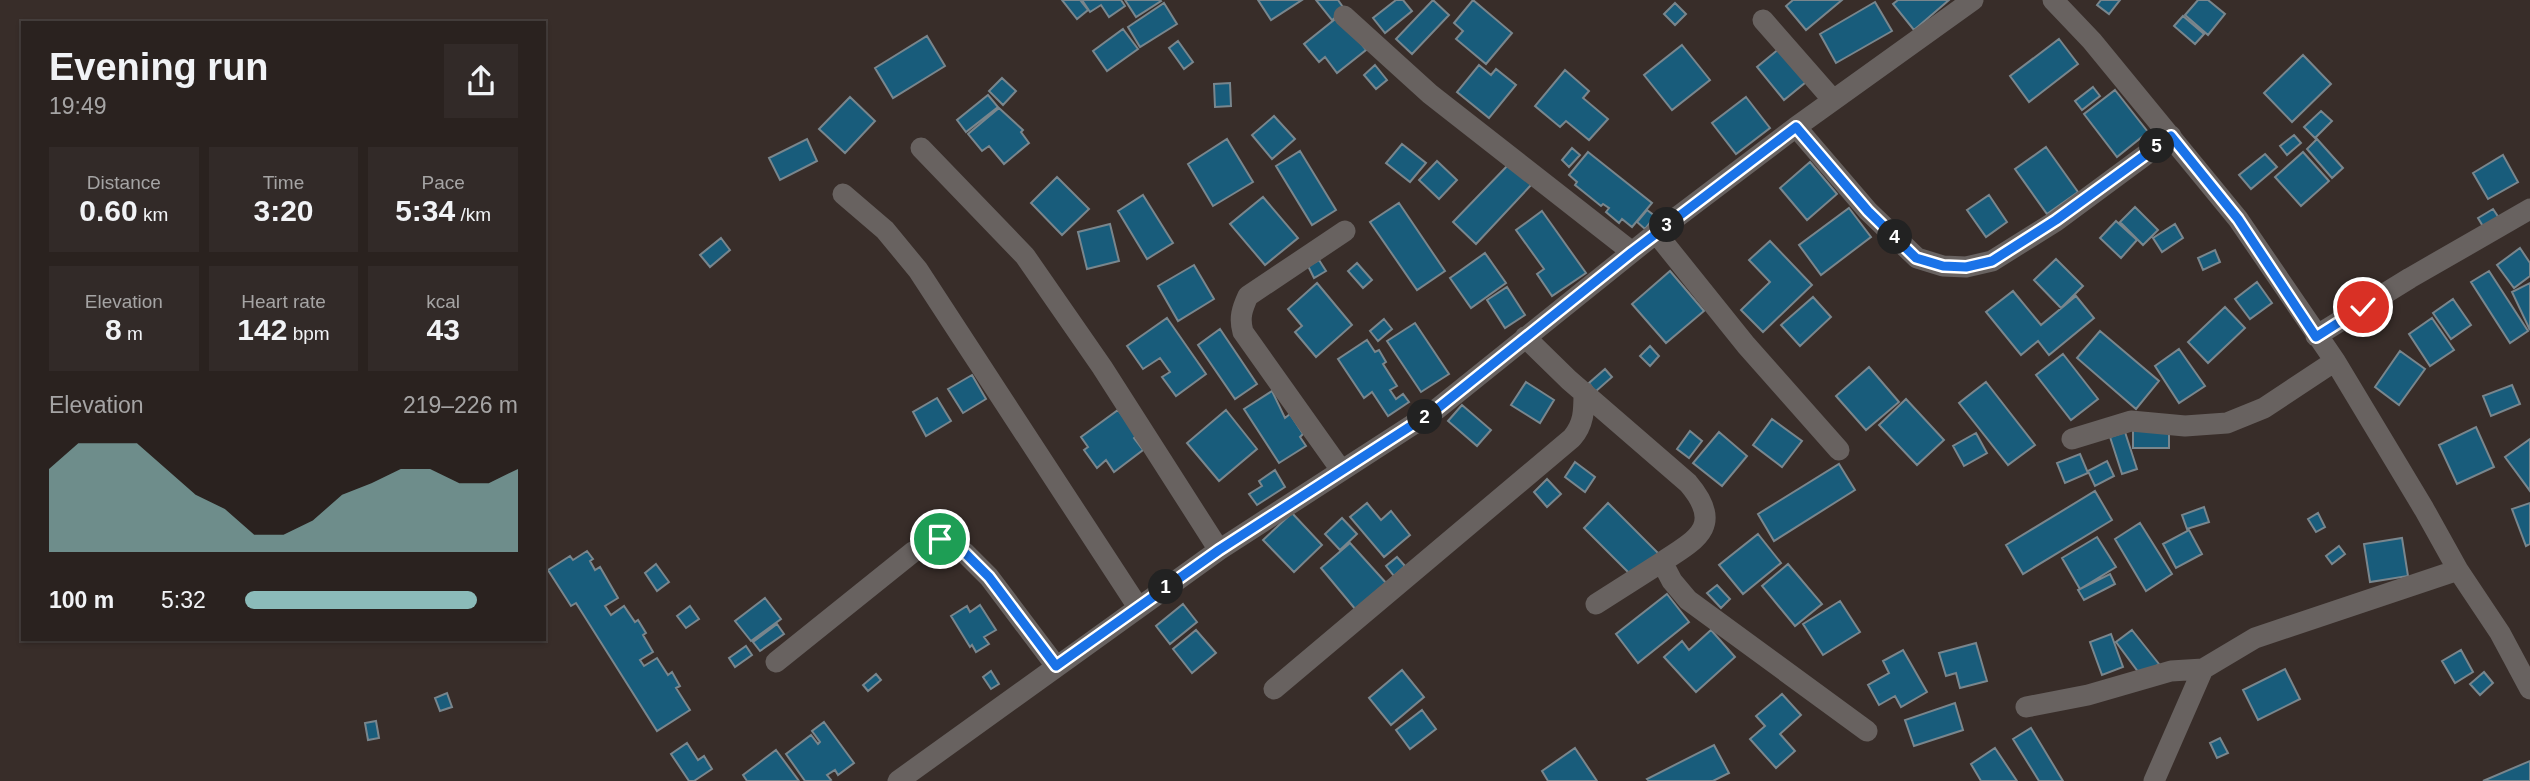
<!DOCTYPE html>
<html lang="en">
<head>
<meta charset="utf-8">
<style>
  body { margin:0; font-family:Helvetica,sans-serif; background:#322a28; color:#f1f3f6; height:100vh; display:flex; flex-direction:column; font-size:26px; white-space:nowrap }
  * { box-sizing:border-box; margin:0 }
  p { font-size:23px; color:#a5a4a4 }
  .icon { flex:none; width:38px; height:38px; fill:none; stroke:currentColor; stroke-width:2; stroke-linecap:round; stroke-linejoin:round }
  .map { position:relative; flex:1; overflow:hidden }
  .panel { position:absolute; left:21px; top:21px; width:525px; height:620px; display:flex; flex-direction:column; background:#2a221f; border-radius:0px; box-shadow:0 2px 5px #0004,0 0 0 2px #463f3d }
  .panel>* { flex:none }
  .pin { position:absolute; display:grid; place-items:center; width:60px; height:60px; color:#fff; margin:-30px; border:4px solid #fff; border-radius:50%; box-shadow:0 2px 7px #0007 }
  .km { position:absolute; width:35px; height:35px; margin:-18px; border-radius:50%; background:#222; color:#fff; font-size:19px; line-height:35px; text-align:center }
  .round { display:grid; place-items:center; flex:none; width:74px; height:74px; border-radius:0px; background:#322a28 }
  .overview { display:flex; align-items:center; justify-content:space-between; height:119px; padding:0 28px }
  h1 { font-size:38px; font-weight:700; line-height:52px }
  .metrics { display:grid; grid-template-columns:repeat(3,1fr); gap:10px; height:119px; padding:7px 28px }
  .metrics div { display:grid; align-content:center; border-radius:0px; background:#322a28; text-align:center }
  .metrics b { font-size:30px; font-weight:700 }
  .metrics small { font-size:19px; font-weight:400 }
  .metrics p { font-size:19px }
  .chart { height:196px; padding:14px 28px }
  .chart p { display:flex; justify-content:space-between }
  .chart svg { width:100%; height:126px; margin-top:7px; fill:#8bbbb9; opacity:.7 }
  ul { padding:0 28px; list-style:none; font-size:23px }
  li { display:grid; grid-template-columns:112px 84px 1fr; align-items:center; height:52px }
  li i { height:18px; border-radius:9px; background:#8bbbb9 }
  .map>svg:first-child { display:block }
  .building { fill:#185c7b; stroke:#79868d; stroke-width:2 }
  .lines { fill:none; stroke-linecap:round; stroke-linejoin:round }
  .minor { stroke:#686260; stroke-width:21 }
  .route-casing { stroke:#fff; stroke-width:14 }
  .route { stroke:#1a73e8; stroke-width:9 }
</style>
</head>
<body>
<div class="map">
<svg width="2530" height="781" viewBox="0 0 2530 781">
  <rect width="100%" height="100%" fill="#382d29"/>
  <!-- building -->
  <path class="building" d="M1062,0H1080L1088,10L1077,19Z
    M1082,0H1121L1125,6L1109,17L1101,5L1090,12Z
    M1125,0H1160L1161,1L1136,17Z
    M1258,0H1302L1271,20Z
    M1316,0H1338L1345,10L1332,20Z
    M1396,0H1403L1412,11L1385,33L1373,18Z
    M1433,0L1449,15L1412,54L1396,39Z
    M1473,0L1512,33L1486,64L1456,39L1463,31L1454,23Z
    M1793,0H1842L1806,30L1786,6Z
    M1898,0H1949L1914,30L1893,4Z
    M2101,0H2120L2109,14L2097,5Z
    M2198,0H2208L2225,14L2208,35L2185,15Z
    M1875,2L1892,31L1836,63L1820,34Z
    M1164,3L1177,24L1140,47L1128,27Z
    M1675,3L1686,14L1675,25L1664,14Z
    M1339,16L1366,50L1337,73L1325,57L1319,62L1304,44Z
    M2183,16L2204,34L2195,44L2174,26Z
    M1123,29L1138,49L1107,71L1093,51Z
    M927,36L945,66L893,98L875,68Z
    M2059,39L2078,64L2029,102L2010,76Z
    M1178,41L1193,62L1184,69L1169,48Z
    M1682,45L1710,80L1672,110L1644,75Z
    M1780,48L1806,82L1784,100L1757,67Z
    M2303,55L2331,84L2292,122L2264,93Z
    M1375,65L1387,80L1376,89L1364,75Z
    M1479,65L1491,75L1496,69L1516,85L1489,118L1457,92Z
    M1565,70L1589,91L1583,98L1608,119L1589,140L1566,121L1560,127L1535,106Z
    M1002,78L1016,91L1003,105L989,91Z
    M1230,83L1231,106L1215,107L1214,84Z
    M2093,87L2100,96L2082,110L2075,101Z
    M2115,90L2148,132L2117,157L2084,114Z
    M988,95L998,107L966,132L957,120Z
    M850,97L875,121L845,153L819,129Z
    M1746,97L1770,128L1736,154L1712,123Z
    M999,108L1023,130L1021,132L1029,143L1004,164L989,146L982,151L968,134Z
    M2321,111L2332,121L2315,138L2304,127Z
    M1274,116L1295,139L1272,159L1252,135Z
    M2294,135L2301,143L2287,155L2280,146Z
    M807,139L817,161L780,180L769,158Z
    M1227,139L1253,182L1213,206L1188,164Z
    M2317,139L2343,168L2332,178L2307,149Z
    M1402,144L1426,163L1410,182L1386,163Z
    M2046,147L2078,192L2047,214L2015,169Z
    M1572,148L1580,155L1569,167L1562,160Z
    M1300,151L1336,210L1312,225L1276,166Z
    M1588,152L1652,203L1632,227L1622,219L1619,223L1606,212L1609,208L1603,204L1601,206L1575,185L1577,182L1569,175Z
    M2303,152L2329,181L2301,206L2275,177Z
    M2265,154L2277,167L2251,189L2239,175Z
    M2503,155L2518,182L2488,199L2473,173Z
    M1437,161L1457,180L1439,199L1419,180Z
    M1810,162L1837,194L1807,220L1780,188Z
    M1510,163L1532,184L1476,244L1453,222Z
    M1057,177L1089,209L1062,235L1031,203Z
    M1143,195L1173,243L1147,259L1118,211Z
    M1989,195L2007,222L1986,237L1967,210Z
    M1263,197L1298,238L1265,265L1230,224Z
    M1399,203L1445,271L1417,290L1370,222Z
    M2135,207L2158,230L2143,245L2120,222Z
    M1849,208L1871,237L1821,275L1799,245Z
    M2493,209L2499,218L2484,228L2478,218Z
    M1647,210L1655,216L1645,229L1637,222Z
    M1542,211L1586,273L1552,296L1537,274L1544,269L1516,230Z
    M2116,221L2137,240L2121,258L2100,238Z
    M1110,224L1119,261L1087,269L1078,232Z
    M2175,224L2183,238L2162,252L2153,238Z
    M721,238L730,250L710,267L700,255Z
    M1770,241L1812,285L1763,332L1741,310L1770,282L1749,260Z
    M2520,248L2530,263V276L2514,288L2497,265Z
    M2215,250L2220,262L2203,270L2198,258Z
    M1485,253L1506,283L1471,308L1450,278Z
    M2056,259L2083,286L2061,308L2034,280Z
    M1319,260L1326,271L1314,278L1308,266Z
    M1357,263L1372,280L1363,288L1348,271Z
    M1194,265L1214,299L1178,321L1158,286Z
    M1670,271L1704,311L1666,343L1632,304Z
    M2489,271L2528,331L2510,343L2471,282Z
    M2257,282L2272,303L2250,319L2235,299Z
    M1317,283L1352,325L1316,357L1295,332L1302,326L1288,309Z
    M2530,283V330L2512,292Z
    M1507,287L1525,315L1505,328L1487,300Z
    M2013,291L2041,325L2076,296L2094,318L2049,355L2038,341L2021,355L1986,312Z
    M1813,297L1831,317L1800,346L1781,325Z
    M2453,299L2471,325L2451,339L2433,313Z
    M2225,307L2245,328L2208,363L2188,342Z
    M1167,318L1206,374L1176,396L1162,377L1170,372L1160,358L1143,369L1127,346Z
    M2432,318L2454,350L2430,366L2409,334Z
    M1384,319L1392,329L1378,341L1370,331Z
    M1415,323L1449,374L1421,392L1387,341Z
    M1220,329L1257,384L1235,399L1198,345Z
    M2100,331L2159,381L2136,409L2077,358Z
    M1367,340L1375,352L1379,350L1386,362L1383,364L1397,386L1390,390L1396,399L1403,394L1409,402L1388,416L1372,392L1364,398L1338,359Z
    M1650,346L1659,356L1650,366L1640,356Z
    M2179,349L2205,386L2179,403L2155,366Z
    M2400,351L2425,369L2399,405L2375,387Z
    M2063,354L2098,399L2071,420L2036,375Z
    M1869,367L1899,402L1866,430L1836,396Z
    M1605,369L1612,377L1595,392L1589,383Z
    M972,375L986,399L963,413L948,389Z
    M1526,382L1554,400L1540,423L1511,405Z
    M1986,382L2035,445L2008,465L1959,403Z
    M2512,385L2520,404L2491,416L2483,396Z
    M1272,391L1285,418L1290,414L1303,434L1300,437L1306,446L1279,463L1244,409Z
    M937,398L951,421L926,436L913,412Z
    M1906,399L1944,440L1917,465L1879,425Z
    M1462,405L1491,430L1477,446L1448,421Z
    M1118,410L1137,435L1134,438L1143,450L1114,472L1106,460L1097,468L1084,450L1088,447L1081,437Z
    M1226,410L1257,449L1219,481L1187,443Z
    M1772,419L1802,441L1782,467L1753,445Z
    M2476,427L2494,467L2457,484L2439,445Z
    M2169,428V448H2133V429Z
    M1690,431L1702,441L1689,458L1677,449Z
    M1719,432L1747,456L1722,486L1693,463Z
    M2125,432L2137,469L2122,474L2110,437Z
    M1976,433L1987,453L1964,466L1953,446Z
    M2530,439V491L2505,457Z
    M2080,454L2088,473L2065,483L2057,463Z
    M2107,461L2114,476L2095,486L2088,471Z
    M1575,462L1595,477L1585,492L1565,477Z
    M1839,464L1855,490L1774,541L1758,514Z
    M1275,470L1285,487L1257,505L1249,494L1262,486L1259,481Z
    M1547,479L1561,494L1547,507L1534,492Z
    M2095,491L2112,520L2023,574L2006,545Z
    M1367,503L1381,520L1391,511L1410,535L1384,557L1350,517Z
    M1608,503L1659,554L1635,579L1584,528Z
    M2530,503V544L2526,546L2512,509Z
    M2204,507L2209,522L2187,529L2182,515Z
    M1292,513L1322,545L1294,572L1263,540Z
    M2318,513L2325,527L2316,532L2308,519Z
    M1342,518L1357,534L1340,550L1325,534Z
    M2140,523L2172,574L2146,591L2115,539Z
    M2189,530L2202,554L2176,568L2163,544Z
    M1758,534L1781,563L1743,594L1719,565Z
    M2097,537L2116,567L2080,589L2062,558Z
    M2402,538L2408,576L2370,582L2364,544Z
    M1350,543L1387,584L1356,610L1321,568Z
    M2339,546L2345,554L2332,564L2326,556Z
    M587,551L593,559L590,561L595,570L600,567L618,598L605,606L611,615L624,606L635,622L638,620L646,633L643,635L653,652L640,660L644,666L657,658L668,675L672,672L680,686L676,688L690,710L657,731L576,603L571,606L548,570L570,556L573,560Z
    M1397,557L1405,566L1394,576L1386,566Z
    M656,564L669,582L657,591L645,573Z
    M1788,564L1822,604L1795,626L1762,586Z
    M2110,574L2115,584L2084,600L2078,590Z
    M1717,585L1730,599L1721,608L1707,593Z
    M1667,594L1689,622L1638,663L1616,634Z
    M765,598L781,619L751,641L735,621Z
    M1840,601L1860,632L1823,655L1803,624Z
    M1183,604L1197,622L1170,644L1156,626Z
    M980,605L996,630L984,637L989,644L976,652L972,645L970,647L951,616L967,606L970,612Z
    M690,606L699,619L686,628L677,616Z
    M777,624L784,634L760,651L753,642Z
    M1196,630L1216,653L1192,673L1173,649Z
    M1711,630L1735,657L1696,692L1664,657L1682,641L1689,650Z
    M2132,630L2159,664L2142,677L2116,642Z
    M2111,634L2123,667L2102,675L2090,642Z
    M1976,643L1987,681L1960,688L1956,673L1946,676L1939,653Z
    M746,646L752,655L735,667L729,658Z
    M1903,650L1927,692L1901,707L1895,696L1879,705L1868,685L1889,673L1883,661Z
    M2461,650L2473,672L2455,683L2442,661Z
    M2285,669L2300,699L2258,720L2243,690Z
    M1402,670L1424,697L1391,725L1369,698Z
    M991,671L999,684L991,689L983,677Z
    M2484,672L2493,683L2480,695L2470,684Z
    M876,674L881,680L868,691L863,685Z
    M447,693L452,707L440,711L435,698Z
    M1782,694L1801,715L1780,734L1795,751L1776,768L1750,739L1765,726L1756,716Z
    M1955,703L1963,730L1914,746L1905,720Z
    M1422,710L1436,729L1410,749L1396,730Z
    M376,721L379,738L368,740L365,723Z
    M824,722L854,763L838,775L835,770L827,775L831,780L829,781H805L786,754L811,735L818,744L820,742L812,731Z
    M2031,728L2063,781H2039L2013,739Z
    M2220,738L2228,753L2217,758L2210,743Z
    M687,743L698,760L704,756L712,769L694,781H689L671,754Z
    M1714,745L1729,773L1713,781H1649L1647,779Z
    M1575,748L1597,781H1548L1542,771Z
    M1995,748L2017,781H1981L1971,764Z
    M776,750L799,781H747L743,775Z
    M2530,761V781H2483Z"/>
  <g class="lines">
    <!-- minor -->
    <path class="minor" d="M2053,0L2092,41L2238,219L2335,361L2424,509L2458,570L2500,633L2530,689
      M1344,16L1430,94L1632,252
      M1763,20L1833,100
      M1796,127L1868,211L1917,258L1943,266L1966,267L1992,261L2056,221L2171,136
      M921,148L1025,256L1102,367L1219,550
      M843,194L885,230L918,270L1138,607
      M1656,233L1746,345L1839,450
      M2316,336L2410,278L2530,209
      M1525,337L1569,380L1688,483C1724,525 1698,539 1662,562L1672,581L1688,600L1867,731
      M2072,439L2131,421L2185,426L2227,423L2264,408L2335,361
      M1341,470L1243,332C1239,318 1242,309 1248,296L1345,231
      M1596,604L1662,562
      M776,662L913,552L940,539L965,553L989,577L1056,666
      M1274,689L1572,438C1584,424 1584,411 1584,392
      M2026,707L2088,695L2171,671L2203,669L2255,638L2458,570
      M898,781L1219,550L1437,409L1656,233L1796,127L1973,0
      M2154,781L2203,669"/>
  </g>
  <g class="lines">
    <defs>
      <path id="route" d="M940,539L965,553L989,577L1056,666L1219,550L1437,409L1632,252L1796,127L1868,211L1916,258L1943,266L1966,267L1992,261L2056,220L2171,136L2238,219L2316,337L2363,307"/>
    </defs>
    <!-- route casing -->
    <use href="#route" class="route-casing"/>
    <!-- route -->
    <use href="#route" class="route"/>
  </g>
</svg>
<div class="pin" style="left:940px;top:539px;background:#1e9e55"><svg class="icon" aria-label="arrive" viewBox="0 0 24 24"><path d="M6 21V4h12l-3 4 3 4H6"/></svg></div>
<div class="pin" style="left:2363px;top:307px;background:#d93025"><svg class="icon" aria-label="check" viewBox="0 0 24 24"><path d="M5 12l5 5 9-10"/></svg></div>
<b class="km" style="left:1166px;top:587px">1</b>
<b class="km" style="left:1425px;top:417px">2</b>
<b class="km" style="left:1667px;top:225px">3</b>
<b class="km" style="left:1895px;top:237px">4</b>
<b class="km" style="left:2157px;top:146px">5</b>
<section class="panel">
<div class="overview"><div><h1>Evening run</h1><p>19:49</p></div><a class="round"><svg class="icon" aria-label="share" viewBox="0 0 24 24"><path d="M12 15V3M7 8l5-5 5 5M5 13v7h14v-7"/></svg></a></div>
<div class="metrics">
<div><p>Distance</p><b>0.60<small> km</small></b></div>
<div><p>Time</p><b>3:20</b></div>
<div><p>Pace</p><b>5:34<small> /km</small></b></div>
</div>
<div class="metrics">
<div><p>Elevation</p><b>8<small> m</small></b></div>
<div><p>Heart rate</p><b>142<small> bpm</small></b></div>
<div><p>kcal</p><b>43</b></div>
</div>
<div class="chart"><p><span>Elevation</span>219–226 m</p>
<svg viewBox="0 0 160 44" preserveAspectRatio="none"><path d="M0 44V15L10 6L20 6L30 6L40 15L50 24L60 29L70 38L80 38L90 33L100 24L110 20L120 15L130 15L140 20L150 20L160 15V44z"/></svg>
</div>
<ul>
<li><b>100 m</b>5:32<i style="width:85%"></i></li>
</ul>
</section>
</div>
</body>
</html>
